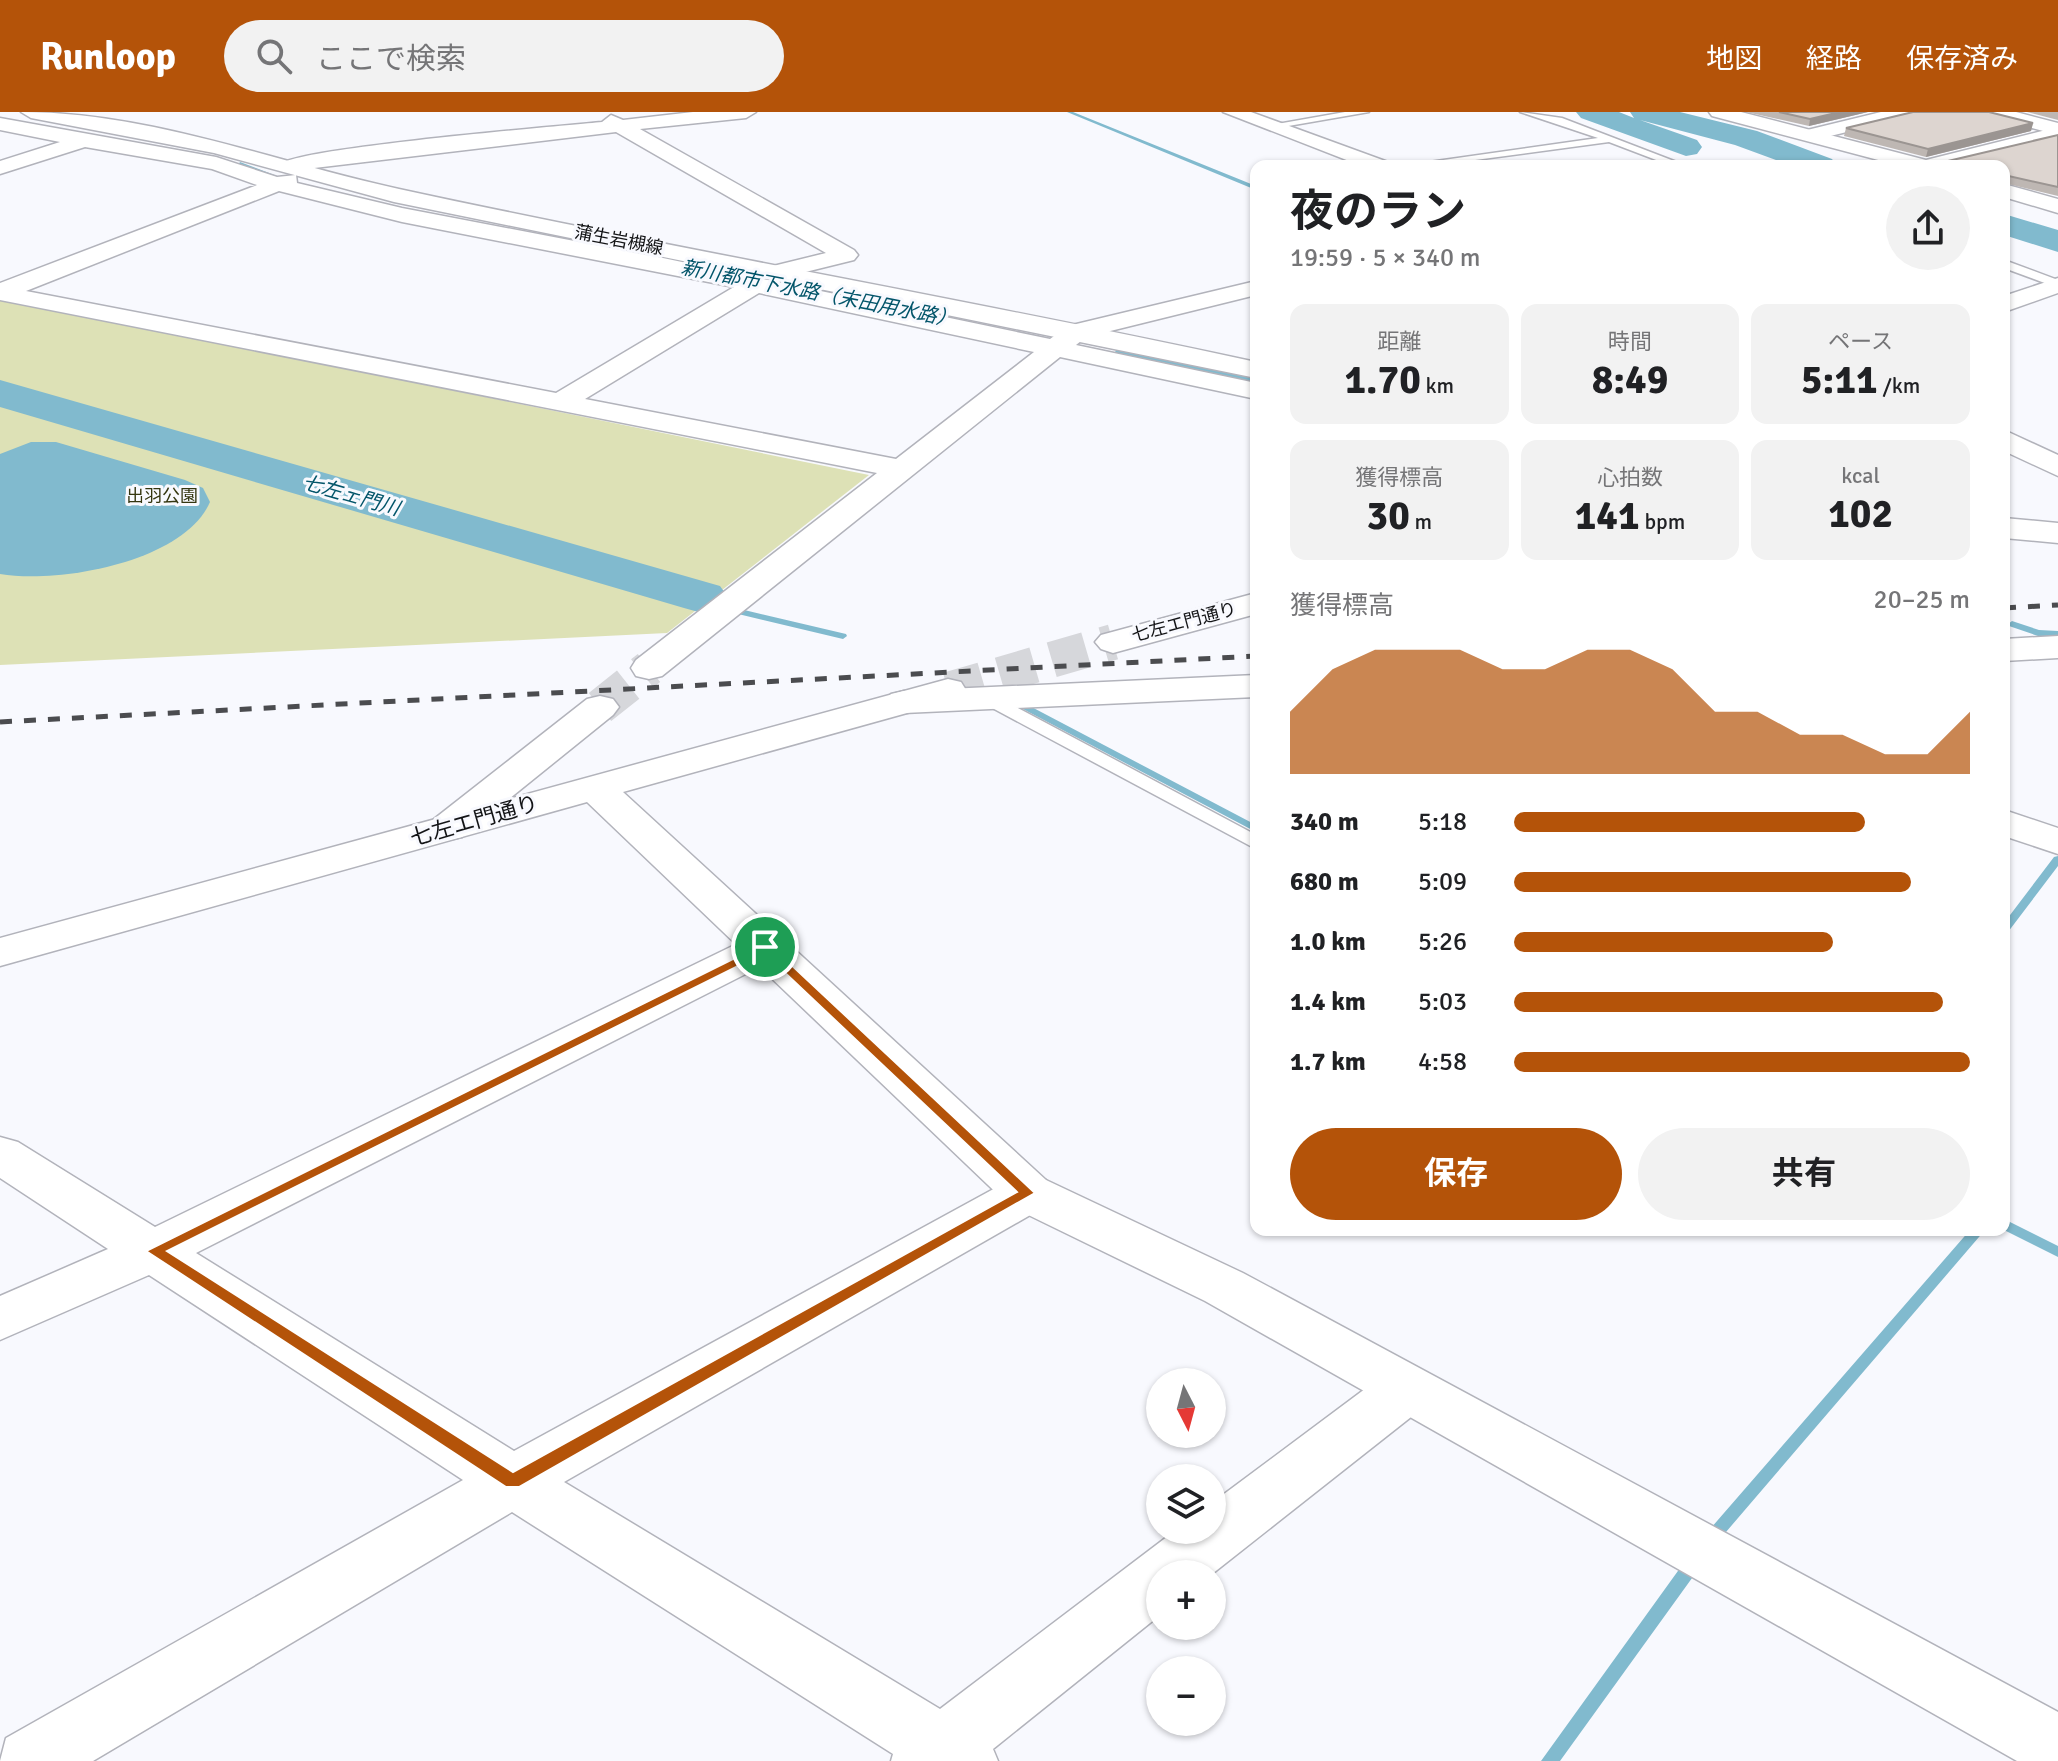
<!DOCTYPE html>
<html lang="ja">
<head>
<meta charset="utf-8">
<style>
  body { margin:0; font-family:Signika,"Noto Sans JP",sans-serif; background:#f2f2f2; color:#202124; height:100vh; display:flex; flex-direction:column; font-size:30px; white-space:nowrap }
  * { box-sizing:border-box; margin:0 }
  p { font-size:26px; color:#757577 }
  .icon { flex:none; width:44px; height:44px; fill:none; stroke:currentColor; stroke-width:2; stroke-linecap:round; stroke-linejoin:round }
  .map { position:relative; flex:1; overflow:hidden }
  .panel { position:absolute; left:1250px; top:48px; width:760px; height:1076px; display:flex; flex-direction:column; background:#fff; border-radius:16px; box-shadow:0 2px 6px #0004 }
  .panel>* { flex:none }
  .needle { width:52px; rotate:174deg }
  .controls { position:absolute; left:1146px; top:1256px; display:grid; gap:16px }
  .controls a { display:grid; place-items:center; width:80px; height:80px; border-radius:50%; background:#fff; box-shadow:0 2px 6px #0004; font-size:40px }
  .pin { position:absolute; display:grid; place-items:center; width:68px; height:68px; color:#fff; margin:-34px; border:4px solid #fff; border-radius:50%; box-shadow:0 2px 8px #0007 }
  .round { display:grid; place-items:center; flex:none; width:84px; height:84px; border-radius:42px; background:#f2f2f2 }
  .head { display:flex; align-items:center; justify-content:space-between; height:136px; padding:0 40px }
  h1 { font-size:44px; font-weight:700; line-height:60px }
  .figures { display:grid; grid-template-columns:repeat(3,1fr); gap:12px; height:136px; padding:8px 40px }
  .figures div { display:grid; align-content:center; border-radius:16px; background:#f2f2f2; text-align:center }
  .figures b { font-size:40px; font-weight:700 }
  .figures small { font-size:22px; font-weight:400 }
  .figures p { font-size:22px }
  .chart { height:224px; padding:16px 40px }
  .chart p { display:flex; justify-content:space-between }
  .chart svg { width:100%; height:144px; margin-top:8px; fill:#b45309; opacity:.7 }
  .button { display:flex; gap:16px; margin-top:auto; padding:16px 40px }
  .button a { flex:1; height:92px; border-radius:48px; background:#b45309; color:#fff; font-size:32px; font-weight:700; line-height:92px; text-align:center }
  .button a+a { background:#f2f2f2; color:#202124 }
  ul { padding:0 40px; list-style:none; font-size:26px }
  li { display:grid; grid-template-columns:128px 96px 1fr; align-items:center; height:60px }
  li i { height:20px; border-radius:10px; background:#b45309 }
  header { display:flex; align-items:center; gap:48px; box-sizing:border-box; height:112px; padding:0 40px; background:#b45309; color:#fff }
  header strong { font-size:38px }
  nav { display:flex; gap:44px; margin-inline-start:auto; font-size:28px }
  .search { width:560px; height:72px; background:#f2f2f2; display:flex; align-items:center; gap:20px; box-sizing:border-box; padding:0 28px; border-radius:44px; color:#757577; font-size:30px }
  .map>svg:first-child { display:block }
  .green { fill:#dde1b6 }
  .water { fill:#81bace }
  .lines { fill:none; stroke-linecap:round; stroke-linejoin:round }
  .stream { fill:#81bace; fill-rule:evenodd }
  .river { fill:#81bace; fill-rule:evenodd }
  .street-tunnel { stroke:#d6d7db; stroke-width:36; stroke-dasharray:36 18; stroke-linecap:butt }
  .secondary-tunnel { stroke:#d6d7db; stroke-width:36; stroke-dasharray:36 18; stroke-linecap:butt }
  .lane-casing { stroke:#b2b3bb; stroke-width:3 }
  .street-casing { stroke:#b2b3bb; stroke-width:3 }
  .secondary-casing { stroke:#b2b3bb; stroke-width:3 }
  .lane { fill:#fff; fill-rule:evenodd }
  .street { fill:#fff; fill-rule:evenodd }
  .secondary { fill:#fff; fill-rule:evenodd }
  .rail { stroke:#4b4c4f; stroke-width:5; stroke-dasharray:12 12; stroke-linecap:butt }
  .wall { fill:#beb7b3 }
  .shaded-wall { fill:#9b9592 }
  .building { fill:#ddd5d0; stroke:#9b9592; stroke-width:2 }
  .route { fill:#b45309; stroke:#fff; stroke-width:2; fill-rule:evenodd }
  .labels { text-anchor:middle; stroke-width:6; stroke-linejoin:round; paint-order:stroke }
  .far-street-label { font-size:18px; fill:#131416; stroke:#f8f9fe }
  .far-park-label { font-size:18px; fill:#34360f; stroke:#f8f9fe }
  .far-water-label { font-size:20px; font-style:italic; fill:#03556a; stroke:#f8f9fe }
  .street-label { font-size:22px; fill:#131416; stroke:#f8f9fe }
</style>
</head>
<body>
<header>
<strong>Runloop</strong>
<div class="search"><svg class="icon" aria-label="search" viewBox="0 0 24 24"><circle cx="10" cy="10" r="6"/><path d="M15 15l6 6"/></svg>ここで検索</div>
<nav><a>地図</a><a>経路</a><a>保存済み</a></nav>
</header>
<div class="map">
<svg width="2058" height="1649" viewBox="0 0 2058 1649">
  <rect width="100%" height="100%" fill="#f8f9fe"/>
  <!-- green -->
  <path class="green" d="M0,186L869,363L667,521L0,553Z"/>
  <!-- water -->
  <path class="water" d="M31,330H56L185,368L203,376L210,390C184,450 59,472 0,462V342Z"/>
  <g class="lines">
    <!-- stream -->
    <path class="stream" d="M1067,0H1073L1256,74V78Z
      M240,50L277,64L278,65L273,66L238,53Z
      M702,482L740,497L846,522L847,524L843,527L734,501L699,487V483Z
      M2012,509L2039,518L2058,519V525L2038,524L2009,514L2008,512Z
      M1024,591L1256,713V720L1021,596V592Z
      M2058,744V754L2008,820L2004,821V811L2054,745Z
      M2004,1107L2058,1134V1145L2004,1118Z
      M1970,1118H1985L1714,1434L1709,1436L1704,1434L1701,1429L1704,1424Z
      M1694,1443L1700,1445L1702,1450L1700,1455L1560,1649H1541L1688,1445Z"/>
    <!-- river -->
    <path class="river" d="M1576,0H1619L1634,6L1630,0H1680L1757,19L1832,47L1837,54H1792L1735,33L1640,8L1697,28L1702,35L1697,42L1686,44L1581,6Z
      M2004,102L2058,118V140L2004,123Z
      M1132,234L1256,257V283L1117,255L1111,246L1117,237Z
      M0,268L720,474L728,485L720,496L702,501L684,496L0,295Z"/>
    <!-- street-tunnel -->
    <path class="street-tunnel" d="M600,595L649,556"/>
    <!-- secondary-tunnel -->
    <path class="secondary-tunnel" d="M948,578L1113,530"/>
    <defs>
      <path id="lane" d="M1345,0H1369L1271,17L1266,14Z
        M1520,0L1562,6L1687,54H1672L1609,30L1430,54H1401L1598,26Z
        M2004,148L2058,168V176L2004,156Z
        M990,581L1256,723V737L983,591V583Z"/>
      <path id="street" d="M693,0H756L746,6L640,17L854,138L858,143L854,148L777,167L769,165L765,160L769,155L826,141L616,20L289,59L279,53C293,36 561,14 602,10L611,3L623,8Z
        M1223,0H1251L1388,50L1391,54H1362Z
        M1709,0H1741L1926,48L2058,15V27L1952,54H1901L1712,4Z
        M0,6L216,45L277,65L296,63L297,71L402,96L663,146L1050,227L1068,214L1256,169V183L1086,225L1076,233L1256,271V287L1060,245L662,564L649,567L636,564L631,556L636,548L877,361L0,188V171L257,73L212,57L85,35L0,62V49L60,30L0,18ZM279,79L402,110L734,175L556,281L26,179ZM759,181L1034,240L896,347L585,287Z
        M2004,72L2058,87V101L2004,85Z
        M2004,318L2058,343V364L2004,339Z
        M2058,524V546L2004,549V527Z
        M1256,563V585L904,601L891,598L886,590L891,582L904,579Z
        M600,584L613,587L619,595L613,603L462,725L448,728L434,725L428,716L434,707L587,587Z
        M2004,698L2058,716V742L2004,724Z
        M765,822L781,826L787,835L781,844L196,1141L514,1339L1010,1068L1028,1063L1046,1068L1054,1081L1046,1094L564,1370L940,1597L1176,1418H1212V1391L1385,1262L1405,1255L1425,1262L1434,1278L1425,1294L1212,1462H1160V1503L993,1637L998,1649H891L893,1642L512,1400L93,1649H0L6,1626L463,1368L149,1163L0,1228V1184L108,1137L0,1066V1025L18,1030L155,1115L749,826Z"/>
      <path id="secondary" d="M21,0C150,0 274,50 399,77C684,139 971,188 1256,250V266L394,90L214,41L31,6Z
        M1881,0H1915L1912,4L1810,29L1800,23L1803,19Z
        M1984,0H2016L2058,11V23L1987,4Z
        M2058,166V181L2004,200V184Z
        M2004,406L2058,411V431L2004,426Z
        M1256,481V502L1113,541L1101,537L1095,530L1101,523Z
        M948,567L961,570L966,578L961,586L623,680L1046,1068L1243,1161L2058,1600V1649H2017L1205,1189L1010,1094L587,690L0,854V826Z"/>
    </defs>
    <!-- lane casing -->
    <use href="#lane" class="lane-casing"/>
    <!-- street casing -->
    <use href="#street" class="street-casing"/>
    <!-- secondary casing -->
    <use href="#secondary" class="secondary-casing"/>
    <!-- lane -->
    <use href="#lane" class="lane"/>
    <!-- street -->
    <use href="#street" class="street"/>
    <!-- secondary -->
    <use href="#secondary" class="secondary"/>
    <!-- rail -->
    <path class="rail" d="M2004,496L2058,493
      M0,610L1256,544"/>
  </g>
  <!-- wall -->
  <path class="wall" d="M1746,0H1868L1809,14Z
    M2027,0H2058V8Z
    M2033,11L2031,19L1926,45L1844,24L1846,16Z
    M2058,23V84L2004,71V54H1947L1948,49Z"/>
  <!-- shaded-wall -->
  <path class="shaded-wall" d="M1840,0H1868L1809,14L1810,7Z
    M2033,11L2031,19L1926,45L1928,37Z"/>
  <!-- building -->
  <path class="building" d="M1779,0H1840L1810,7Z
    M1913,0H1989L2033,11L1928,37L1846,16Z
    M2058,23V75L2004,63V54H1968L1948,49Z"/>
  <!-- route -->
  <path class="route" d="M761,833H770L1035,1081L519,1375H506L146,1139ZM764,841L1017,1080L513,1360L167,1139Z"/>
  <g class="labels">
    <!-- far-street labels -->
    <g class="far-street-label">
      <text transform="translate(619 128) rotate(11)" y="6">蒲生岩槻線</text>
      <text transform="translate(1184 510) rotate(-15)" y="6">七左エ門通り</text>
    </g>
    <!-- far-park labels -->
    <g class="far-park-label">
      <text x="162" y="390">出羽公園</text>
    </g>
    <!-- far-water labels -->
    <g class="far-water-label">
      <text transform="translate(819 181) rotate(11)" y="7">新川都市下水路（末田用水路）</text>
      <text transform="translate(351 383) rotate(16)" y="7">七左ェ門川</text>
    </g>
    <!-- street labels -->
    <g class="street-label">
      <text transform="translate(474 708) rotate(-16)" y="8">七左エ門通り</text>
    </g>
  </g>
</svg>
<div class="controls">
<a><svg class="needle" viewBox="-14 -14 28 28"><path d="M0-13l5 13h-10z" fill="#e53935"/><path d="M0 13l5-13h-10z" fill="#757577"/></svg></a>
<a><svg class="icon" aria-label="layers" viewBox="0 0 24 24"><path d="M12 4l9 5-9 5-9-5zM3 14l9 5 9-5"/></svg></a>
<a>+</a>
<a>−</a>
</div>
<div class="pin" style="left:765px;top:835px;background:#1e9e55"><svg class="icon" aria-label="arrive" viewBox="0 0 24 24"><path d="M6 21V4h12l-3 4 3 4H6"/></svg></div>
<section class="panel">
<div class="head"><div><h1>夜のラン</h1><p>19:59 · 5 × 340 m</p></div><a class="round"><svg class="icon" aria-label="share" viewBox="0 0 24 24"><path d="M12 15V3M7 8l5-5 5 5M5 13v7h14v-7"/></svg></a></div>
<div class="figures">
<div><p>距離</p><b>1.70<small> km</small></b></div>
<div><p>時間</p><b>8:49</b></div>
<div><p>ペース</p><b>5:11<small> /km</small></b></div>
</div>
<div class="figures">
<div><p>獲得標高</p><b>30<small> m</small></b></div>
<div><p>心拍数</p><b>141<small> bpm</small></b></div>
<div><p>kcal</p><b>102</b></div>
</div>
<div class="chart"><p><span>獲得標高</span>20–25 m</p>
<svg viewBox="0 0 160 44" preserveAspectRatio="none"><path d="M0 44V25L10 12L20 6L30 6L40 6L50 12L60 12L70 6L80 6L90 12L100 25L110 25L120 32L130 32L140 38L150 38L160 25V44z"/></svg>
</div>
<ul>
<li><b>340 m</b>5:18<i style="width:77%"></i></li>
<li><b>680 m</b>5:09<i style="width:87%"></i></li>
<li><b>1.0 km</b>5:26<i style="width:70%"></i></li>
<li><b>1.4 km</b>5:03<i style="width:94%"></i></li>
<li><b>1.7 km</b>4:58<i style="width:100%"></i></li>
</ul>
<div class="button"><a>保存</a><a>共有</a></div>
</section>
</div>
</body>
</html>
